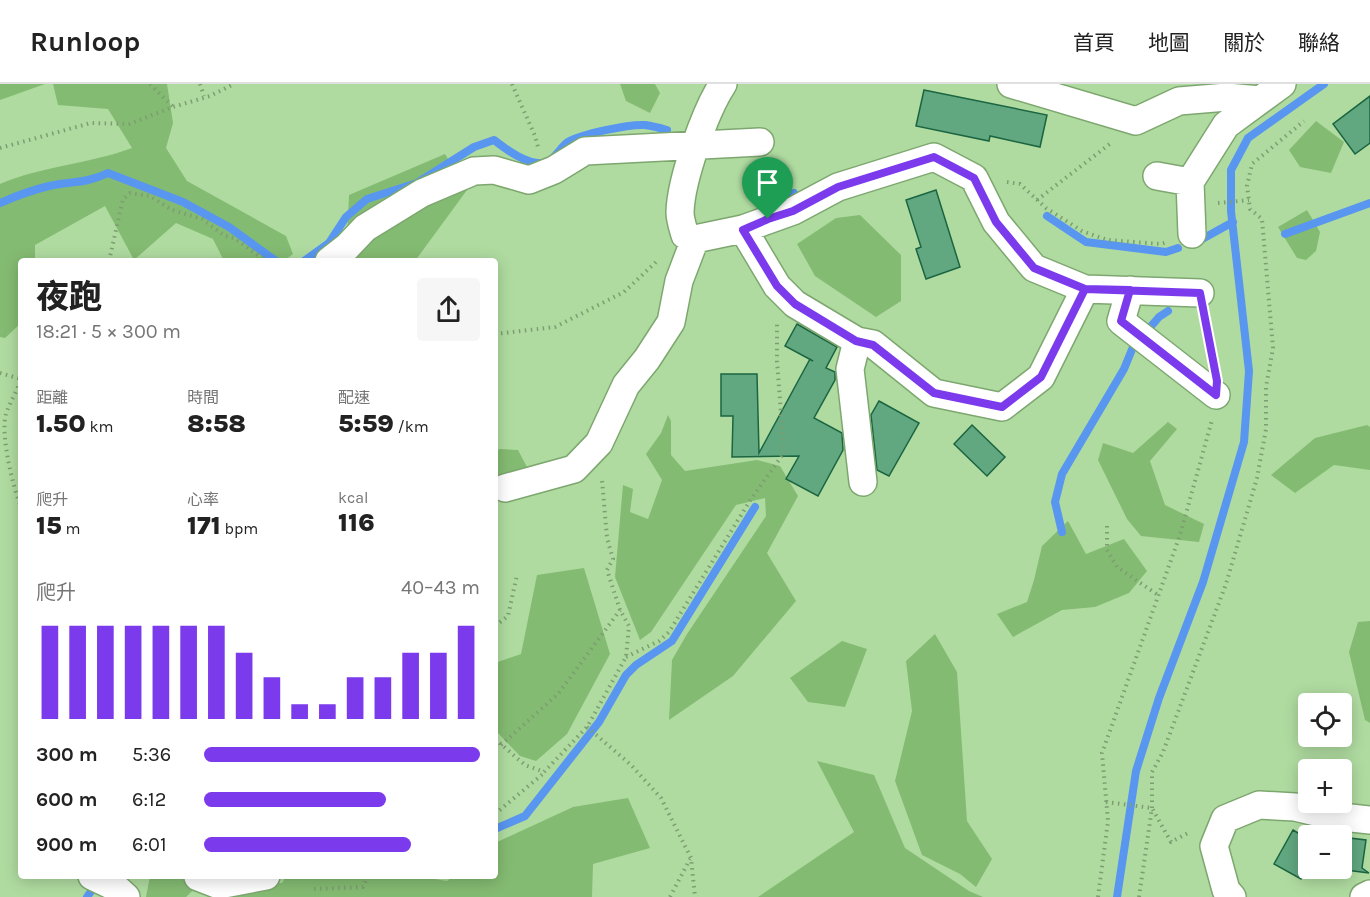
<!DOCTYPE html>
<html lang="zh-TW">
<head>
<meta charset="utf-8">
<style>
  body { margin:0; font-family:Karla,"Noto Sans TC",sans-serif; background:#f6f6f6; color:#222; height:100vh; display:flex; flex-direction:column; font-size:22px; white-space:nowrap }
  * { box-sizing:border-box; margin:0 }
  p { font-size:20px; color:#767676 }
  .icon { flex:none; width:33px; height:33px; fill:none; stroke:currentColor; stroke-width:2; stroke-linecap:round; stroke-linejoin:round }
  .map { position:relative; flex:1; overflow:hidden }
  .drawer { position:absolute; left:18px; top:174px; width:480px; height:621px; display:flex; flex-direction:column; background:#fff; border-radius:6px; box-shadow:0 3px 15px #0003 }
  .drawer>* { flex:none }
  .tools { position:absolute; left:1298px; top:609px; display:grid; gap:12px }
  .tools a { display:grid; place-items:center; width:54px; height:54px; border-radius:6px; background:#fff; box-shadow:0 3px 15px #0003; font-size:30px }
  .pin { position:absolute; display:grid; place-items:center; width:51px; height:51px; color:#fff; margin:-62px -26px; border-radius:50% 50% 50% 0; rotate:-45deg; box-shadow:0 0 6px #0007 }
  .pin .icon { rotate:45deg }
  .round { display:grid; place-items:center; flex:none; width:63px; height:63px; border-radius:6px; background:#f6f6f6 }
  .overview { display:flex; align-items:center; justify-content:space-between; height:102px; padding:0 18px }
  h1 { font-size:33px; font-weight:800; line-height:45px }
  .figures { display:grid; grid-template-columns:repeat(3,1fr); gap:9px; height:102px; padding:6px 18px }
  .figures div { display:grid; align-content:center }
  .figures b { font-size:26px; font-weight:800 }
  .figures small { font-size:16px; font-weight:400 }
  .figures p { font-size:16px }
  .chart { height:168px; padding:12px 18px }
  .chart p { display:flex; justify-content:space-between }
  .chart svg { width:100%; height:108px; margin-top:6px; stroke:#7c3aed; stroke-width:6 }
  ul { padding:0 18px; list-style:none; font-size:20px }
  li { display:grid; grid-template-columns:96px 72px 1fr; align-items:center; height:45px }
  li i { height:15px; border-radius:8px; background:#7c3aed }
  header { display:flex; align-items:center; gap:36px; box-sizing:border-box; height:84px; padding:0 30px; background:#fff; border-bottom:2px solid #e0e0e0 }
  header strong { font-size:28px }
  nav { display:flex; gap:33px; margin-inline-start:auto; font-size:21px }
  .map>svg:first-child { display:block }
  .green { fill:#84bb72 }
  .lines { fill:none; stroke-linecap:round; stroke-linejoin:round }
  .stream { stroke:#5996f0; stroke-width:8 }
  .building { fill:#61a780; stroke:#1b6541; stroke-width:1.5 }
  .minor-casing { stroke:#7da76f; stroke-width:30 }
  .path { stroke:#7c9e70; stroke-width:4; stroke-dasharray:1.5 4.5; stroke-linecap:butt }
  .minor { stroke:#fff; stroke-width:27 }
  .route-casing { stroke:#fff; stroke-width:12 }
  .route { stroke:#7c3aed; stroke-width:8 }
</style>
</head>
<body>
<header>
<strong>Runloop</strong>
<nav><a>首頁</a><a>地圖</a><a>關於</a><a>聯絡</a></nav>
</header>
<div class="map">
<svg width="1370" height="813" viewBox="0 0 1370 813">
  <rect width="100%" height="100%" fill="#afdba0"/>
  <!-- green -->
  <path class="green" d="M0,0H45L0,16Z
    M53,0H167L173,39L166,64L187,97L286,152L293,170L284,177H224L213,155L176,139L134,176L105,122L35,161V177H21V239L5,254L0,253V100C42,82 89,80 132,64L108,25L58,21Z
    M620,0H655L660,9L650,29L626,17Z
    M1316,37L1344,58L1331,89L1300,83L1289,66Z
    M445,70L467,106L415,177H346L349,111Z
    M1307,126L1320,148L1316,167L1306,176L1297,174L1278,143Z
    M860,131L901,171V217L876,233L815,192L797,160L836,134Z
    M668,331L671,337V371L685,387L757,376L780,382L798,412L767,469L796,517L733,592L669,636L672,576L687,550L766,432L765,414L736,421L651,548L640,556L615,493L623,401L633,405L630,428L648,435L662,396L646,370L661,349Z
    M1168,338L1177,345L1150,377L1165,421L1204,440L1199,458L1141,452L1127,435L1098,376L1103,359L1133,369Z
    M1367,341L1370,343V386L1334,381L1295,409L1271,391L1315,354Z
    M499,365L518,366L529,387L503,397L495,393V371Z
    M1068,437L1086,470L1124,455L1147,487L1129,509L1095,523L1062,526L1013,553L997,530L1027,518L1034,496L1042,462Z
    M584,484L610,570L567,650L536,677L520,672L495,646V579L521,570L537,491Z
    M1370,537V639L1365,636L1349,568L1358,538Z
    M935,550L957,588L967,737L992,775L976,803L960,790L922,771L895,697L912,627L906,577Z
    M842,557L867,565L845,623L808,618L790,594Z
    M817,677L874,691L905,764L969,807L983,813H758L854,748Z
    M628,714L650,764L593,780L592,813H223L197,802L186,813H146L150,792H208L245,800L282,799L286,792H417L447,797L454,792H495V759L573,723Z"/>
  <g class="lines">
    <!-- stream -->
    <path class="stream" d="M0,119C16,112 32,106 49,102C71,97 85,100 108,89L183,118L229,143L276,177
      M772,122L794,109
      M1047,132L1086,158L1166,168L1178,164
      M1285,150L1370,119
      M1195,159L1233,138
      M304,177L329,159L346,133L367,115L417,99L474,63L494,56C507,66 527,81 544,79C555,77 560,63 568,58C581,50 629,40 645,41C652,42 660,44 667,46
      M1062,448L1055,418L1062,390L1124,285L1133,263L1159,233L1168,227
      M495,745L525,732L599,638L626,591L636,581L672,557L755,423
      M87,813L97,799
      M1117,813L1136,687L1159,614L1203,498L1244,358L1249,287L1231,127V86L1248,54L1324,0"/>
  </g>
  <!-- building -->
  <path class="building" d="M924,6L1047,31L1040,63L990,52L989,57L916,42Z
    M1370,12V59L1355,70L1333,40Z
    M936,106L960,183L926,195L916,165L921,163L906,116Z
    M797,240L837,263L826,284L835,288V296L814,334L842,349L843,366L818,412L786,395L799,372L732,373L733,332H721V290H757L759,369L810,275L813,277L785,262Z
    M879,317L919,339L889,392L877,386L871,331Z
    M972,341L1005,373L987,392L954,360Z
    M1293,746L1308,755V782L1301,795L1274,780Z
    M1341,753L1366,756L1362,784L1369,789L1330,784H1341Z"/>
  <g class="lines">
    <defs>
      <path id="minor" d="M723,0C705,27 681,96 680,128C680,136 683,144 685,151L695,155L743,145L793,127L838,103L934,73L974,94L996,138L1034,184L1085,205L1041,293L1002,323L934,309L873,260L857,257L795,220L777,202L743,145
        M1011,0L1136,37L1179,17L1227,13L1260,16
        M1157,92L1190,98
        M1192,150L1190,98L1226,41L1282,0
        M329,177L347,163L365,144L422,109L474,87L494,86L529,96L554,86L585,67L760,58
        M1085,205L1200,209
        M1130,206L1121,237L1216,311
        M857,257L850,285L863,398
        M505,404L574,385L599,359L626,301L647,275L671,238L679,197L695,155
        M92,792L115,803L126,813
        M198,793L219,801L266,792
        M1232,813L1226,806L1214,762L1225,735L1259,721L1295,723L1333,732L1370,736
        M1364,813L1370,810"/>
    </defs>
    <!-- minor casing -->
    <use href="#minor" class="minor-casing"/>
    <!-- path -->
    <path class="path" d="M150,0L173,23
      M200,0L204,12
      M512,0L535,52L538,63
      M0,64L91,39L129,40L173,23L210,12L234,0
      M1007,98L1020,100L1046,124L1082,147L1107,156L1161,160L1168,158
      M1037,116L1111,59
      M1218,119L1249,116
      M109,177L123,115L130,109L150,112L172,126L202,135L225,152L234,154L266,177
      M1206,235L1213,272
      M495,250L555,243L624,208L656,178
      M0,289L21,295C17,307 10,318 6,330C0,351 13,403 21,423
      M1107,442V466L1117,483L1158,511
      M495,542L508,532L517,491
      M626,573L659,557L669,548L751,415L784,369L777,277V240
      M587,643L631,681L661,714L691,774L695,813
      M495,655L525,681L544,688L587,643L626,573L629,542L620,526L607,486L613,475L607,454L602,396
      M501,661L558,610L620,526
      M1106,718L1152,724L1171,758L1188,749
      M495,730L544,689
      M314,805L363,803L368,792
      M670,813L690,775
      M1098,813L1108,737L1102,669L1180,451L1212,336
      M1139,813L1152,724V688L1163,668L1226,500L1257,394L1266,345V303L1273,264L1262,135L1250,125L1247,102L1252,80L1304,37"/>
    <!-- minor -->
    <use href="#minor" class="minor"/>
  </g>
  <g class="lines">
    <defs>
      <path id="route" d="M768,135L743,146L777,202L795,220L856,257L873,261L934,309L1002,323L1041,293L1085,205L1130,206L1121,237L1216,311L1217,297L1200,209L1085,205L1034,184L996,138L974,94L934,73L838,103L793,127L768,135"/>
    </defs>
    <!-- route casing -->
    <use href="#route" class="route-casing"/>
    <!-- route -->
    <use href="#route" class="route"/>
  </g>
</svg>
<div class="tools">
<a><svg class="icon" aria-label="locate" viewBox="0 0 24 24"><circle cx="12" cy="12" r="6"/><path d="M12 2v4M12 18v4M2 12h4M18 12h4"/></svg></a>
<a>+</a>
<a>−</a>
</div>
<div class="pin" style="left:768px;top:135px;background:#1e9e55"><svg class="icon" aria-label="arrive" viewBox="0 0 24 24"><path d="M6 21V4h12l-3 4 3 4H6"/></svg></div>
<section class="drawer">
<div class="overview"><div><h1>夜跑</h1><p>18:21 · 5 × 300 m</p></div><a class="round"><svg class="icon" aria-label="share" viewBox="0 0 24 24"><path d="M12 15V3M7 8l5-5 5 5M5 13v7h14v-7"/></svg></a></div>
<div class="figures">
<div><p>距離</p><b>1.50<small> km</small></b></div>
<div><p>時間</p><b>8:58</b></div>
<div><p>配速</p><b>5:59<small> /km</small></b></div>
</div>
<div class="figures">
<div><p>爬升</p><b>15<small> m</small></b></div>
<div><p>心率</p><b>171<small> bpm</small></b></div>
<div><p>kcal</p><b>116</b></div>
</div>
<div class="chart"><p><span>爬升</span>40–43 m</p>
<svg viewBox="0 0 160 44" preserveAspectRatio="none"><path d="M5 44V6M15 44V6M25 44V6M35 44V6M45 44V6M55 44V6M65 44V6M75 44V17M85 44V27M95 44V38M105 44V38M115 44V27M125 44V27M135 44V17M145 44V17M155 44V6"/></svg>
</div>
<ul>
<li><b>300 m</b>5:36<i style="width:100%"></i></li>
<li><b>600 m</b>6:12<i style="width:66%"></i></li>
<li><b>900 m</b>6:01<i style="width:75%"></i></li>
</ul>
</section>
</div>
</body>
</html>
